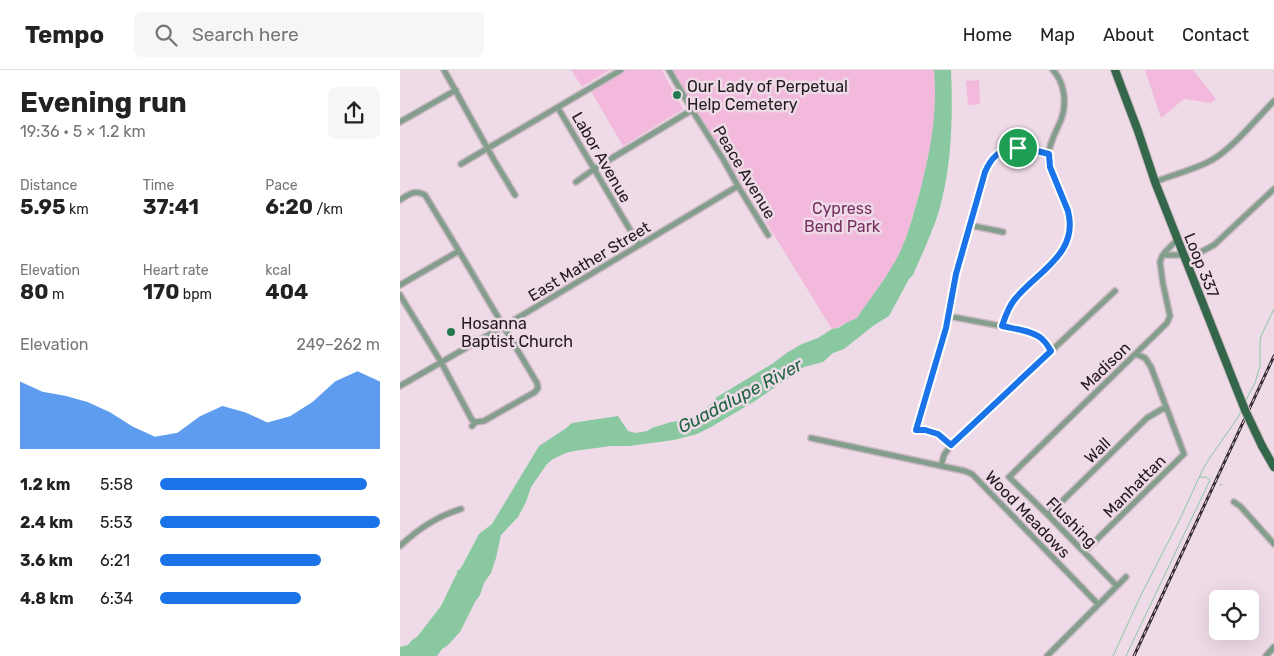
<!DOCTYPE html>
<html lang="en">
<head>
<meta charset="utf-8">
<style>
  body { margin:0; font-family:Rubik,sans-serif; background:#f6f6f6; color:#222; height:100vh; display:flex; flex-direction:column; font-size:19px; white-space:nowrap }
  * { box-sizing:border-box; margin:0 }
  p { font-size:16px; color:#767676 }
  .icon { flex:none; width:28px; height:28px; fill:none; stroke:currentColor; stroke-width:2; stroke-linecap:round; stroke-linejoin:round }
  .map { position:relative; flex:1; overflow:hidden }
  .panel { display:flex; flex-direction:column; background:#fff; width:400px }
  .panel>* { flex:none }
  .tools { position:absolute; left:809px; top:520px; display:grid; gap:10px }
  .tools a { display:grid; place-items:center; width:50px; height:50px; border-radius:8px; background:#fff; box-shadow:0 5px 20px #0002; font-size:25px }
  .pin { position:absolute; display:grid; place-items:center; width:42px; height:42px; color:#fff; margin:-21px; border:2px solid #fff; border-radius:50%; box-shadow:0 1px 5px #0007 }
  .round { display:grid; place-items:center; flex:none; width:52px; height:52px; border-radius:8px; background:#f6f6f6 }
  .headline { display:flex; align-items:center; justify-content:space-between; height:85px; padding:0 20px }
  h1 { font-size:28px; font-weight:700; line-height:38px }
  .stats { display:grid; grid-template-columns:repeat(3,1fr); gap:8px; height:85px; padding:5px 20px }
  .stats div { display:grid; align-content:center }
  .stats b { font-size:21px; font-weight:700 }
  .stats small { font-size:14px; font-weight:400 }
  .stats p { font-size:14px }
  .chart { height:140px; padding:10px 20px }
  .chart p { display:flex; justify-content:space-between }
  .chart svg { width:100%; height:90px; margin-top:5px; fill:#1a73e8; opacity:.7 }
  ul { padding:0 20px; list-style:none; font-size:16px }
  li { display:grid; grid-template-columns:80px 60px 1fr; align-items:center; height:38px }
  li i { height:12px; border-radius:6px; background:#1a73e8 }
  header { display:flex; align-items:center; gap:30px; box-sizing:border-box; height:70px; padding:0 25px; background:#fff; border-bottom:1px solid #e0e0e0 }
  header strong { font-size:24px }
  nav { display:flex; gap:28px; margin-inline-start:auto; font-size:18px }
  .search { width:350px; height:45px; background:#f6f6f6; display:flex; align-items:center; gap:12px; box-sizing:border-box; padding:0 18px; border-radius:8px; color:#767676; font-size:19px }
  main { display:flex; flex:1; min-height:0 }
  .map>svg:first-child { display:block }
  .green { fill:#f2b9dc }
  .water { fill:#8ac8a2 }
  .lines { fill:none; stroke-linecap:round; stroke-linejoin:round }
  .stream { stroke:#8ac8a2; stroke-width:1 }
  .minor-casing { stroke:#cab8c3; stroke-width:8 }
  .tertiary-casing { stroke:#cab8c3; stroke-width:8 }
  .primary-casing { stroke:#cab8c3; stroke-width:10 }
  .minor { stroke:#849e8e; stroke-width:5 }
  .tertiary { stroke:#849e8e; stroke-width:5.5 }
  .primary { stroke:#346649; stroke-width:8 }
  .rail-casing { stroke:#362d32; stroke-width:3 }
  .rail { stroke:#efdbe7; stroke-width:1; stroke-dasharray:4; stroke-linecap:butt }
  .primary-bridge-casing { stroke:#cab8c3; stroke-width:10; stroke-linecap:butt }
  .primary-bridge { stroke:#346649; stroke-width:8 }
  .route-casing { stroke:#fff; stroke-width:10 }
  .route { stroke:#1a73e8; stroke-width:6 }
  .poi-dot { fill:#227a4e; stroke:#efdbe7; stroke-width:2 }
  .labels { text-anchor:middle; stroke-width:5; stroke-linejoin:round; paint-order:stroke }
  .poi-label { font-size:16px; fill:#211a1e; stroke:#efdbe7; text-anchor:start }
  .street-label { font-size:16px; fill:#211a1e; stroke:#efdbe7 }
  .park-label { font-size:16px; fill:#75305f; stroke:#efdbe7 }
  .water-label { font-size:18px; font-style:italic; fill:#1f6541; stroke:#efdbe7 }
</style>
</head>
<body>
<header>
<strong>Tempo</strong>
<div class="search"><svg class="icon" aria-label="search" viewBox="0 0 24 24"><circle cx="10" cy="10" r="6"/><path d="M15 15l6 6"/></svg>Search here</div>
<nav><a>Home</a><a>Map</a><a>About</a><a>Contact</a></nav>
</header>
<main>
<section class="panel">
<div class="headline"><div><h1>Evening run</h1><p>19:36 · 5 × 1.2 km</p></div><a class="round"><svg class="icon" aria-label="share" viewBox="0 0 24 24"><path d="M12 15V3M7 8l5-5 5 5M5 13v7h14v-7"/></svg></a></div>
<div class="stats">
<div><p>Distance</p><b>5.95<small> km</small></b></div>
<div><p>Time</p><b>37:41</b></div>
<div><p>Pace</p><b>6:20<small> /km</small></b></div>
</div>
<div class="stats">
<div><p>Elevation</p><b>80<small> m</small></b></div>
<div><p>Heart rate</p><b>170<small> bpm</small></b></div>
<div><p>kcal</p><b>404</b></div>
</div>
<div class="chart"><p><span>Elevation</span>249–262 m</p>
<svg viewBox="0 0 160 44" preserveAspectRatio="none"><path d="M0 44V11L10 16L20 18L30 21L40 26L50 33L60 38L70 36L80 28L90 23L100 26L110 31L120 28L130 21L140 11L150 6L160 11V44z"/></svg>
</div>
<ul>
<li><b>1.2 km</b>5:58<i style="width:94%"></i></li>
<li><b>2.4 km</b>5:53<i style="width:100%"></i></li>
<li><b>3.6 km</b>6:21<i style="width:73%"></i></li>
<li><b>4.8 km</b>6:34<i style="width:64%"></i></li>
</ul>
</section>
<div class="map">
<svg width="874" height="586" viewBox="0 0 874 586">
  <rect width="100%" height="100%" fill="#efdbe7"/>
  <!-- green -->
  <path class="green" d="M171,0H209L182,17Z
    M227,0H262L283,39L223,76L191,21Z
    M272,0H534C539,47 529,93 515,138C510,154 506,170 499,185C487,207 471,228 457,248C448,251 440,258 432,259Z
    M745,0H793L816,29L811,33L784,29L761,48Z
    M579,10L580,34L568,35L566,11Z"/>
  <!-- water -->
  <path class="water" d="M534,0H551C553,46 552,96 539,141C532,163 522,184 513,205L509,209L489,246L473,256L444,279L433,283L423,292L404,297L355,331L311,357L297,364L274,370L229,376H211L174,381L166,383L153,389L147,394L131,417L126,432L118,447L101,465L96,488L91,503L84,513L80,525L75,532L60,562L47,576L42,579L37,586H0V577L8,575L12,570L17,567L41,536L55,507L57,504V501L61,498L79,464L92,454L139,376L165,359L172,353L218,346L228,361L236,363L247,361L252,358L271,352L292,349L305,340L317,327L372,294L388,282L402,274L418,268L432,259L438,258L448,252L457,248C471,227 488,206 499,184C508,166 513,145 519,125C530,84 538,43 534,0Z"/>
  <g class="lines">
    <!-- stream -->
    <path class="stream" d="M845,332L855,313L860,296V273L861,266L874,239
      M820,415H822
      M713,586L741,525L780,449L803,399L811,386L837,349L841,341
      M726,586L810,410L806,407H800"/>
    <defs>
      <path id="minor" d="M44,0L94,90L115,125
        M269,0L292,40L323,89L338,116L368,165
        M158,38L239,175
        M0,52L56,20
        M61,94L221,0
        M176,112L194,99L292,40
        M755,112C774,104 794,100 812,90C834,77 856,49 874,31
        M0,130C8,125 15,119 25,125L59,181L137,313L138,318L135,322L84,351L76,352L72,356
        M569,155L603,162
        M765,184L766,185H784
        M786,190L814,175L874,119
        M0,215L59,181
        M0,225L41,292L72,350L76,352
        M548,246L627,261L644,269L651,281
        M602,256C605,247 609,237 615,229C630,210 657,197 667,173C676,149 663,130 654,108C651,101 648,94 648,86C649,74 656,61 661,50C667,34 665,13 653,0
        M0,316L104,256L338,116
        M411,368L565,401L572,404L698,534
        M551,375C538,364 534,360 517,360L546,258L556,204L585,102C599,70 621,77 649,84
        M541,396L544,385L551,375L715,221
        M834,432L840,436L874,474
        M648,445L747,348L762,339H766
        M0,476C18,459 37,446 61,439
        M684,482L784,384L751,297L745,288L736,284
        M717,516L648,445L609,407L767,253L770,246L763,214L760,192L762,186L766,181L778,169
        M647,586L726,507"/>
      <path id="tertiary" d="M866,586L874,577"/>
      <path id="primary" d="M715,0L738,61L755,112L835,315
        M862,376L874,397"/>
    </defs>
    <!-- minor casing -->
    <use href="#minor" class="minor-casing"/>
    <!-- tertiary casing -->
    <use href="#tertiary" class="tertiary-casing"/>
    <!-- primary casing -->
    <use href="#primary" class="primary-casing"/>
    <!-- minor -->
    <use href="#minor" class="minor"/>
    <!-- tertiary -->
    <use href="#tertiary" class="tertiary"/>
    <!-- primary -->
    <use href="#primary" class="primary"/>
    <defs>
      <path id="rail" d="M734,586L874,286"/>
    </defs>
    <!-- rail casing -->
    <use href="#rail" class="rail-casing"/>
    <!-- rail -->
    <use href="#rail" class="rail"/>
    <defs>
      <path id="primary-bridge" d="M835,315L845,340L862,376"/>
    </defs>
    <!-- primary-bridge casing -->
    <use href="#primary-bridge" class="primary-bridge-casing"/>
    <!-- primary-bridge -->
    <use href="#primary-bridge" class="primary-bridge"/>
  </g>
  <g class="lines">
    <defs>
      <path id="route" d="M613,78H625L649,84L650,97L668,141C679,184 638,201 615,229C609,236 605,247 602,256C614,259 636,261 644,271C647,274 649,278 651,281L551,375L538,364L525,360H516L546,258L556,204L585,102C591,88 598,81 613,78Z"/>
    </defs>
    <!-- route casing -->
    <use href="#route" class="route-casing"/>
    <!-- route -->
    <use href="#route" class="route"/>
  </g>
  <!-- markers -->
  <g class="poi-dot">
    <circle cx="277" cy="25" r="5"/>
    <circle cx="51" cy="262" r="5"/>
  </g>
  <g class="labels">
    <!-- poi labels -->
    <g class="poi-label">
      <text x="287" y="22">Our Lady of Perpetual<tspan x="287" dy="18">Help Cemetery</tspan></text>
      <text x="61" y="259">Hosanna<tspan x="61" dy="18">Baptist Church</tspan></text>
    </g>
    <!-- street labels -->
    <g class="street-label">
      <text transform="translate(202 87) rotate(60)" y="6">Labor Avenue</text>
      <text transform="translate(345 102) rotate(59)" y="6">Peace Avenue</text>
      <text transform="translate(189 191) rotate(-31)" y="6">East Mather Street</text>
      <text transform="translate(802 195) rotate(68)" y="6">Loop 337</text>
      <text transform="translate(705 296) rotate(-44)" y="6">Madison</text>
      <text transform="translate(697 380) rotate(-44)" y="6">Wall</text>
      <text transform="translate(734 416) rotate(-45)" y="6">Manhattan</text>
      <text transform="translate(628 444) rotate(46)" y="6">Wood Meadows</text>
      <text transform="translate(672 452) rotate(45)" y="6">Flushing</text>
    </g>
    <!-- park labels -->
    <g class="park-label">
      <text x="442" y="144">Cypress<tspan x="442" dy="18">Bend Park</tspan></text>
    </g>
    <!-- water labels -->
    <g class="water-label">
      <text transform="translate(340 326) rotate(-28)" y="6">Guadalupe River</text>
    </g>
  </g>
</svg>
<div class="tools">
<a><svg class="icon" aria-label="locate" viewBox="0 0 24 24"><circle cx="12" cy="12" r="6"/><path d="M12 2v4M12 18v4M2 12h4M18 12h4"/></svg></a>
</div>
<div class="pin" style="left:618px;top:78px;background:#1e9e55"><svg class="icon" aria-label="arrive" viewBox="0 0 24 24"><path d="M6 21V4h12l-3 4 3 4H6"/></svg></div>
</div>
</main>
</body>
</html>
